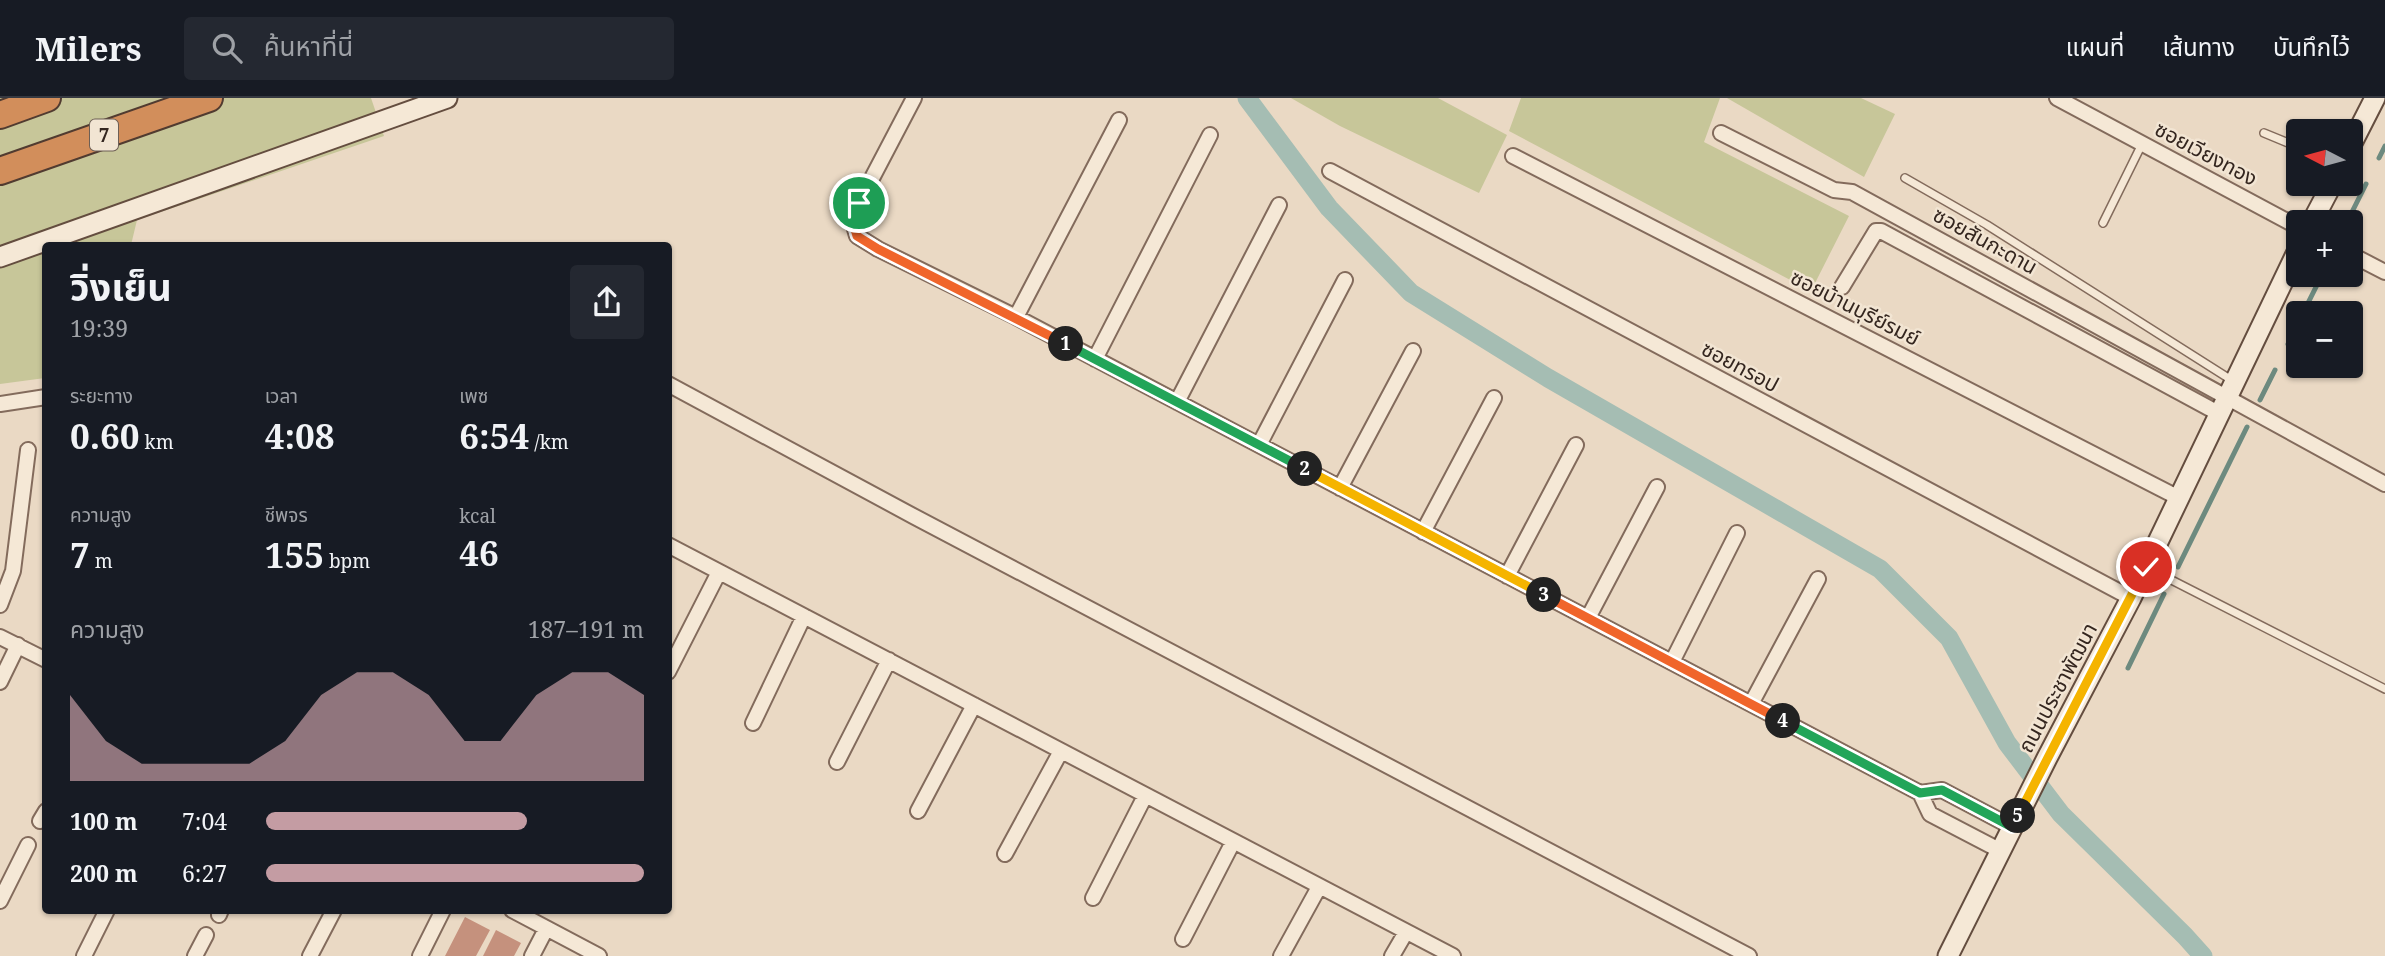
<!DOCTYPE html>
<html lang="th">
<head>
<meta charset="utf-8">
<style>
  body { margin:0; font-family:"Noto Serif","Noto Sans Thai",serif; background:#242831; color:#f1f3f6; height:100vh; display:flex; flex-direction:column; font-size:26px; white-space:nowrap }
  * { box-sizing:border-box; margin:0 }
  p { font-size:23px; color:#9ea1a6 }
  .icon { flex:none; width:38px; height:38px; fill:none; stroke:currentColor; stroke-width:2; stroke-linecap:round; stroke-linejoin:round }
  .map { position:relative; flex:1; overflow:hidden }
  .drawer { position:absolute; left:42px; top:144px; width:630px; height:672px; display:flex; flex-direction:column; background:#171b24; border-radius:7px; box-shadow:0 2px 5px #0004 }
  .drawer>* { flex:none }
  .needle { width:46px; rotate:276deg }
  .controls { position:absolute; left:2286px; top:21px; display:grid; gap:14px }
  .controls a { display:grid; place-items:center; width:77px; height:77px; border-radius:7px; background:#171b24; box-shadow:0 2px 5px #0004; font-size:35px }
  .pin { position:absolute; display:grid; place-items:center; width:60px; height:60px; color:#fff; margin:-30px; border:4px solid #fff; border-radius:50%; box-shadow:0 2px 7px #0007 }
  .km { position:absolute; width:35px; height:35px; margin:-18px; border-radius:50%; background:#222; color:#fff; font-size:19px; line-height:35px; text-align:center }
  .round { display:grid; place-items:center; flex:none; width:74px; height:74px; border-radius:7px; background:#242831 }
  .overview { display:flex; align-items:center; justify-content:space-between; height:119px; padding:0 28px }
  h1 { font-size:38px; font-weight:700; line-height:52px }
  .metrics { display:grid; grid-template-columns:repeat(3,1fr); gap:10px; height:119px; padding:7px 28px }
  .metrics div { display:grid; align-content:center }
  .metrics b { font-size:35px; font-weight:700 }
  .metrics small { font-size:19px; font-weight:400 }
  .metrics p { font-size:19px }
  .chart { height:196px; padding:14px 28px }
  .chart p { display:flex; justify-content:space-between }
  .chart svg { width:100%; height:126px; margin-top:7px; fill:#c49ca3; opacity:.7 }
  ul { padding:0 28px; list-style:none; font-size:23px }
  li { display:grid; grid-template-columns:112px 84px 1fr; align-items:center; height:52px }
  li i { height:18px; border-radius:9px; background:#c49ca3 }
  header { display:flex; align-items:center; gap:42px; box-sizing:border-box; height:98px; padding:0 35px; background:#171b24; border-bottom:2px solid #363941 }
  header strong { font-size:33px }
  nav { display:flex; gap:38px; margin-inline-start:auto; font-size:24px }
  .search { width:490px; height:63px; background:#242831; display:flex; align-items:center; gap:18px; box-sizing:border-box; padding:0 24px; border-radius:7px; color:#9ea1a6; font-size:26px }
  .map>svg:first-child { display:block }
  .green { fill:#c7c699 }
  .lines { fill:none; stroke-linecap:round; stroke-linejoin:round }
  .stream { stroke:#6d8a7f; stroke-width:5 }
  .canal { stroke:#a5bdb3; stroke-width:19 }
  .building { fill:#c5917d }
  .lane-casing { stroke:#836b5c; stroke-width:10 }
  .street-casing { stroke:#836b5c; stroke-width:18 }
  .secondary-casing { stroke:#644d3f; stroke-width:23 }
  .highway-casing { stroke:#513b30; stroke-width:30 }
  .lane { stroke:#f5e8d6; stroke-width:7 }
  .street { stroke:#f5e8d6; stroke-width:14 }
  .secondary { stroke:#f5e8d6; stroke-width:19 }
  .highway { stroke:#d28e5b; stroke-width:26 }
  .split-1-casing { stroke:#fff; stroke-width:14 }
  .split-2-casing { stroke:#fff; stroke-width:14 }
  .split-3-casing { stroke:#fff; stroke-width:14 }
  .split-4-casing { stroke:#fff; stroke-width:14 }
  .split-5-casing { stroke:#fff; stroke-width:14 }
  .split-6-casing { stroke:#fff; stroke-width:14 }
  .split-1 { stroke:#f0652b; stroke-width:9 }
  .split-2 { stroke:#22a559; stroke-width:9 }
  .split-3 { stroke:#f5b400; stroke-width:9 }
  .split-4 { stroke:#f0652b; stroke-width:9 }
  .split-5 { stroke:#22a559; stroke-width:9 }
  .split-6 { stroke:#f5b400; stroke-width:9 }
  .labels { text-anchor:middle; stroke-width:5; stroke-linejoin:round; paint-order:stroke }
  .shield { fill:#f2e5d3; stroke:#6d5f55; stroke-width:2 }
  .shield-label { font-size:19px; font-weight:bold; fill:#34261f }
  .street-label { font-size:21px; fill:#34261f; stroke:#f2e5d3 }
</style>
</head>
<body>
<header>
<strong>Milers</strong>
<div class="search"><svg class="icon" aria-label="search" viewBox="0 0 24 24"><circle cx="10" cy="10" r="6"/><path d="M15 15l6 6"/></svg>ค้นหาที่นี่</div>
<nav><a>แผนที่</a><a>เส้นทาง</a><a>บันทึกไว้</a></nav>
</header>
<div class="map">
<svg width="2385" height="858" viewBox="0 0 2385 858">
  <rect width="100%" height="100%" fill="#ead9c4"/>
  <!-- green -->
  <path class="green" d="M0,0H371L384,38L137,122L131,147H46L45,280L0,286Z
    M1291,0H1438L1507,37L1479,95L1340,28Z
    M1521,0H1720L1704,44L1849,118L1811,193L1509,33Z
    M1727,0H1861L1895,16L1864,79Z"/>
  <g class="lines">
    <!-- stream -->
    <path class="stream" d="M2379,60L2385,48
      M2347,124L2366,86
      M2303,215L2322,177
      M2288,246L2298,225
      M2260,302L2275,272
      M2178,469L2247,329
      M2128,570L2164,496"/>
    <!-- canal -->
    <path class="canal" d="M1247,0L1329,110L1411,195L1548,280L1880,471L1949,540L2007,645L2061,716L2185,838L2203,858"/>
  </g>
  <!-- building -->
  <path class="building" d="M465,819L490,832L476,858H445Z
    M496,832L521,845L514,858H483Z"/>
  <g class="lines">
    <defs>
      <path id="lane" d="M2264,35L2298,49
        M1905,80L1987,127L2233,283
        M2103,125L2142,46
        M2146,469L2385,591"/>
      <path id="street" d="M914,0L859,105L853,124L857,138L878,151L1016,219L1920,695L1942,692L2012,729
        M2057,0L2298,129
        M1721,35L1834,92L1852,94L2385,386
        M1513,58L2179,400
        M1330,73L2131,500
        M2350,156L2385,174
        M1842,189L1876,133H1881L2218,315
        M1016,219L1119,22
        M1095,261L1210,37
        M668,286L915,419L1749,858
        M1177,304L1279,107
        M0,306L46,299
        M1259,347L1345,182
        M1340,390L1413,253
        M1423,434L1494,300
        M668,447L1453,858
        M1507,478L1576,347
        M0,507L13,473L28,352
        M1588,520L1657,389
        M0,539L46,562
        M1672,564L1737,435
        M668,574L719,474
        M0,584L18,547
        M1751,606L1818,481
        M753,625L804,518
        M837,664L889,562
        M1920,695L1930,716L2001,753
        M918,713L974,607
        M40,723L46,713
        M1005,756L1061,653
        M1093,800L1145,698
        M0,803L28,747
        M512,812L599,858
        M219,817L221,812
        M1183,841L1233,744
        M84,858L107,812
        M195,858L206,837
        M310,858L334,812
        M420,858L443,812
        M532,858L546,831
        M1281,858L1319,789
        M1392,858L1406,834"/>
      <path id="secondary" d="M2350,49L2375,0
        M2312,124L2332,86
        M0,159L447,0
        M1948,858L2047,660L2131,500L2298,152"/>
      <path id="highway" d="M0,17L47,0
        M0,73L209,0"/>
    </defs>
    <!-- lane casing -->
    <use href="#lane" class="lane-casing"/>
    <!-- street casing -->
    <use href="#street" class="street-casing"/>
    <!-- secondary casing -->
    <use href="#secondary" class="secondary-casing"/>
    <!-- highway casing -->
    <use href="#highway" class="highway-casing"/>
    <!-- lane -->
    <use href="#lane" class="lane"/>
    <!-- street -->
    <use href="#street" class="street"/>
    <!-- secondary -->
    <use href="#secondary" class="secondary"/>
    <!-- highway -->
    <use href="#highway" class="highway"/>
  </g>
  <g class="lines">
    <defs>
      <path id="split-1" d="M859,105L853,124L857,138L878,151L1066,246"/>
      <path id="split-2" d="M1066,246L1305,371"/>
      <path id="split-3" d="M1305,371L1544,497"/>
      <path id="split-4" d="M1544,497L1783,623"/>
      <path id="split-5" d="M1783,623L1920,695L1942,692L2012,729L2018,718"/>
      <path id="split-6" d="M2018,718L2146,469"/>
    </defs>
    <!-- split-1 casing -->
    <use href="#split-1" class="split-1-casing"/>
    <!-- split-2 casing -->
    <use href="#split-2" class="split-2-casing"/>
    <!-- split-3 casing -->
    <use href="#split-3" class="split-3-casing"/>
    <!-- split-4 casing -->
    <use href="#split-4" class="split-4-casing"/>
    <!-- split-5 casing -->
    <use href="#split-5" class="split-5-casing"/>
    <!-- split-6 casing -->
    <use href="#split-6" class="split-6-casing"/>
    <!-- split-1 -->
    <use href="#split-1" class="split-1"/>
    <!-- split-2 -->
    <use href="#split-2" class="split-2"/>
    <!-- split-3 -->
    <use href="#split-3" class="split-3"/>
    <!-- split-4 -->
    <use href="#split-4" class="split-4"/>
    <!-- split-5 -->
    <use href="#split-5" class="split-5"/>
    <!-- split-6 -->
    <use href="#split-6" class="split-6"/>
  </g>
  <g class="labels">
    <!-- shield labels -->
    <rect class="shield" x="90" y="21.5" width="28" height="31" rx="5"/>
    <g class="shield-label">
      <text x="104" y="44">7</text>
    </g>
    <!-- street labels -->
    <g class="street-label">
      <text transform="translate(2206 56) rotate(28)" y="7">ซอยเวียงทอง</text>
      <text transform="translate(1985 143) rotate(29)" y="7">ซอยสันกะดาน</text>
      <text transform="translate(1855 210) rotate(27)" y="7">ซอยบ้านบุรีย์รมย์</text>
      <text transform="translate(1740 269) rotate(28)" y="7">ซอยทรอป</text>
      <text transform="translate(2058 590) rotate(-62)" y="7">ถนนประชาพัฒนา</text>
    </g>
  </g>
</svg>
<div class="controls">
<a><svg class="needle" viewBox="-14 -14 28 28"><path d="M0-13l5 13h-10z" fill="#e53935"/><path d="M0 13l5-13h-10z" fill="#9ea1a6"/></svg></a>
<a>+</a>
<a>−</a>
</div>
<div class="pin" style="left:859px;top:105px;background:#1e9e55"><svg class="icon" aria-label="arrive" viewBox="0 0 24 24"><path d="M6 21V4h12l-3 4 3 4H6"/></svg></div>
<div class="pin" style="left:2146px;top:469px;background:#d93025"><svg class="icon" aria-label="check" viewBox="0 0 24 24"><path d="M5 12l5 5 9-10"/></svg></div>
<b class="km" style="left:1066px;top:246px">1</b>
<b class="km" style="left:1305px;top:371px">2</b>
<b class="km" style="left:1544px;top:497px">3</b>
<b class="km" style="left:1783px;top:623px">4</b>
<b class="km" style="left:2018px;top:718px">5</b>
<section class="drawer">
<div class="overview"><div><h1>วิ่งเย็น</h1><p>19:39</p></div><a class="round"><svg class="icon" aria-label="share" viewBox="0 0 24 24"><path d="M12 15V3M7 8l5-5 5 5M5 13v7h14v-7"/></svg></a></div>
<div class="metrics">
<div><p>ระยะทาง</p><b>0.60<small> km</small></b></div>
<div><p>เวลา</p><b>4:08</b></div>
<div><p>เพซ</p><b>6:54<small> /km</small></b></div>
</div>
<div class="metrics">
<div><p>ความสูง</p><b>7<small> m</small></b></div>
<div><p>ชีพจร</p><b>155<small> bpm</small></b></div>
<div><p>kcal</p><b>46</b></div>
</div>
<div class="chart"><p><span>ความสูง</span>187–191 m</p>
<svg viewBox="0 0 160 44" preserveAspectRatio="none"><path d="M0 44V14L10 30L20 38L30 38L40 38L50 38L60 30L70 14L80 6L90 6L100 14L110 30L120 30L130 14L140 6L150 6L160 14V44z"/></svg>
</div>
<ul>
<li><b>100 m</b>7:04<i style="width:69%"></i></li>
<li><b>200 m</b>6:27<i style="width:100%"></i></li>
</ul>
</section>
</div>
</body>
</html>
